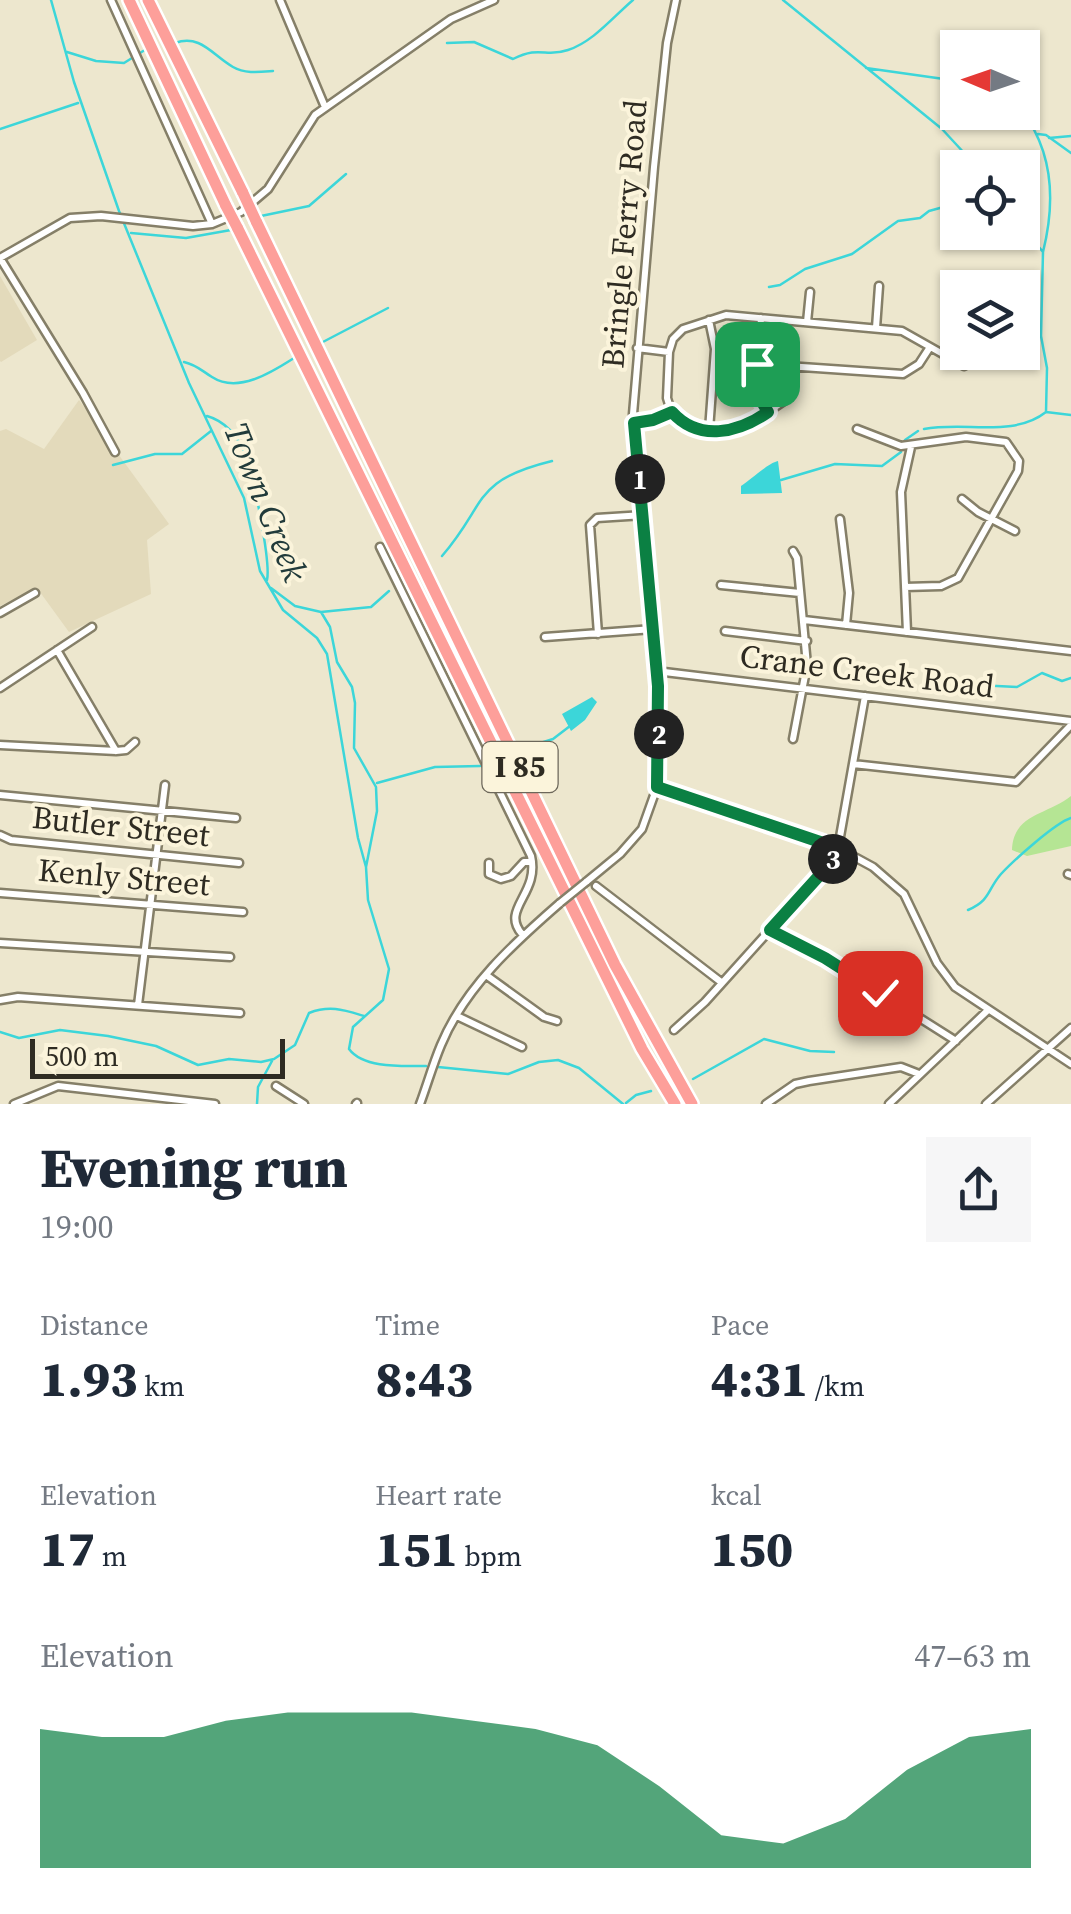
<!DOCTYPE html>
<html lang="en">
<head>
<meta charset="utf-8">
<style>
  body { margin:0; font-family:"Source Serif 4",serif; background:#f6f6f7; color:#1f2937; height:100vh; display:flex; flex-direction:column; font-size:38px; white-space:nowrap }
  * { box-sizing:border-box; margin:0 }
  p { font-size:32px; color:#747a83 }
  .icon { flex:none; width:55px; height:55px; fill:none; stroke:currentColor; stroke-width:2; stroke-linecap:round; stroke-linejoin:round }
  .map { position:relative; height:1104px; overflow:hidden }
  .side { display:flex; flex-direction:column; background:#fff; flex:1 }
  .side>* { flex:none }
  .needle { width:65px; rotate:272deg }
  .controls { position:absolute; left:940px; top:30px; display:grid; gap:20px }
  .controls a { display:grid; place-items:center; width:100px; height:100px; border-radius:0px; background:#fff; box-shadow:0 2px 8px #0004; font-size:50px }
  .scale { position:absolute; left:30px; bottom:25px; width:255px; box-sizing:border-box; padding-left:10px; border:5px solid #2e2b22; border-top:0; font-size:28px; line-height:35px; white-space:nowrap; color:#2e2b22; -webkit-text-stroke:8px #fbf4db; paint-order:stroke }
  .pin { position:absolute; display:grid; place-items:center; width:85px; height:85px; color:#fff; margin:-42px; border-radius:20px; box-shadow:0 5px 15px #0006 }
  .km { position:absolute; width:50px; height:50px; margin:-25px; border-radius:50%; background:#222; color:#fff; font-size:28px; line-height:50px; text-align:center }
  .round { display:grid; place-items:center; flex:none; width:105px; height:105px; border-radius:0px; background:#f6f6f7 }
  .summary { display:flex; align-items:center; justify-content:space-between; height:170px; padding:0 40px }
  h1 { font-size:55px; font-weight:800; line-height:75px }
  .figures { display:grid; grid-template-columns:repeat(3,1fr); gap:15px; height:170px; padding:10px 40px }
  .figures div { display:grid; align-content:center }
  .figures b { font-size:50px; font-weight:800 }
  .figures small { font-size:28px; font-weight:400 }
  .figures p { font-size:28px }
  .chart { height:280px; padding:20px 40px }
  .chart p { display:flex; justify-content:space-between }
  .chart svg { width:100%; height:180px; margin-top:10px; fill:#0b8043; opacity:.7 }
  .map>svg:first-child { display:block }
  .built { fill:#e3dabb }
  .green { fill:#b5e594 }
  .water { fill:#3cd6d9 }
  .lines { fill:none; stroke-linecap:round; stroke-linejoin:round }
  .stream { stroke:#3cd6d9; stroke-width:2.5 }
  .minor-casing { stroke:#857f68; stroke-width:11 }
  .highway-casing { stroke:#fff; stroke-width:16 }
  .minor { stroke:#fff; stroke-width:6 }
  .highway { stroke:#fd9f9a; stroke-width:11 }
  .minor-bridge-casing { stroke:#857f68; stroke-width:11; stroke-linecap:butt }
  .highway-bridge-casing { stroke:#fff; stroke-width:16; stroke-linecap:butt }
  .minor-bridge { stroke:#fff; stroke-width:6 }
  .highway-bridge { stroke:#fd9f9a; stroke-width:11 }
  .route-casing { stroke:#fff; stroke-width:20 }
  .route { stroke:#0b8043; stroke-width:12 }
  .labels { text-anchor:middle; stroke-width:8; stroke-linejoin:round; paint-order:stroke }
  .shield { fill:#fbf4db; stroke:#6c675a; stroke-width:2.5 }
  .shield-label { font-size:30px; font-weight:bold; fill:#2e2b22 }
  .street-label { font-size:32px; fill:#2e2b22; stroke:#fbf4db }
  .water-label { font-size:35px; font-style:italic; fill:#223b3b; stroke:#fbf4db }
</style>
</head>
<body>
<div class="map">
<svg width="1071" height="1104" viewBox="0 0 1071 1104">
  <rect width="100%" height="100%" fill="#ede7ce"/>
  <!-- built -->
  <path class="built" d="M0,276L37,340L1,362L0,361Z
    M79,400L169,524L147,540L151,594L69,632L37,588L0,606V431L6,429L44,449Z"/>
  <!-- green -->
  <path class="green" d="M1071,796V846L1027,856L1012,850C1013,814 1047,815 1071,796Z"/>
  <!-- water -->
  <path class="water" d="M778,461L782,493L741,494V486C752,479 768,463 778,461Z
    M592,697L597,702L585,720L571,731L562,714Z"/>
  <g class="lines">
    <!-- stream -->
    <path class="stream" d="M51,0L74,82L119,211L189,383L244,498L260,571L283,610L317,638L327,654L358,838L366,867L368,900L389,969L383,1000L353,1027L349,1049C364,1069 403,1066 426,1066
      M783,0L942,129L978,168
      M175,43C201,34 212,55 233,67C245,74 260,72 273,71
      M447,43L474,42L513,59C541,45 545,58 568,50C593,42 613,17 633,0
      M67,52L96,61L124,63L148,48
      M866,68L958,81
      M1022,111C1054,153 1055,204 1043,252
      M0,129L78,103
      M1038,134L1046,135L1071,153
      M1049,138L1071,136
      M261,216L309,206L346,174
      M1022,227L1043,252L1041,336L1047,368L1046,412L1071,415
      M131,233L186,238L231,230
      M769,287L780,285L805,269L852,254L898,221L920,218L929,211L958,203
      M319,344L388,308
      M184,362C197,365 202,371 212,377C238,394 272,372 294,358
      M207,416C225,421 238,436 245,454C253,472 271,563 267,580
      M924,429C965,421 1013,438 1046,412
      M905,440L918,431
      M113,465L155,454H182L211,431
      M781,480L835,464L882,466L901,452
      M442,556C488,503 471,481 552,461
      M271,588L295,606L321,612L371,607L389,591
      M321,612L330,627L337,662L352,687L355,703L354,748L376,787L377,811L366,867
      M977,685L1017,687L1042,673L1062,681L1071,678
      M531,746L553,739L570,726
      M377,783L435,767L480,766
      M968,910C991,900 987,890 1001,874C1013,861 1055,823 1071,818
      M0,1032L19,1038L60,1030L108,1036L156,1046L198,1065L229,1059L261,1062L274,1059L295,1045L309,1013C330,1005 344,1010 364,1016
      M438,1067L508,1074L539,1062L558,1060L579,1068L623,1104
      M693,1079L764,1039L810,1051L834,1052
      M626,1103L636,1095L651,1091
      M257,1104L258,1087L272,1061"/>
    <defs>
      <path id="minor" d="M111,0L212,224
        M280,0L325,107
        M0,258L70,218L101,216L193,226L212,224L241,212L268,189L315,115L451,19L494,0
        M0,258L83,393L115,452
        M761,318L756,391L768,412
        M709,320L715,349L709,430
        M807,322L810,292
        M876,328L879,286
        M637,348L669,352
        M757,364L903,374L919,364L930,347
        M795,367L793,385L784,401L747,426L732,432L698,429L684,425L671,411L667,398L669,352L673,339L683,329L726,315L902,331L964,366
        M635,423L653,420L671,411
        M857,429L901,446L966,437L1006,442L1019,461L1018,471L958,578L941,586L905,587
        M962,499L978,512L1015,531
        M840,519L849,593L846,625
        M380,547L531,856C540,894 500,909 522,934
        M793,551L797,558L807,665L793,739
        M721,585L800,593
        M0,613L35,593
        M804,620L1071,651
        M725,631L807,641
        M907,632L901,492L911,447
        M598,634L590,525L597,518L644,515
        M545,637L653,629
        M57,650L116,751
        M656,671L1071,721
        M0,688L92,627
        M0,745L116,751L126,750L135,742
        M853,764L1016,782L1071,725
        M657,787L838,848L873,867L904,894L937,963L955,987L1071,1064
        M0,795L236,818
        M0,835L11,840L239,863
        M489,863V874L501,879L511,876L524,862H532
        M1068,874L1071,875
        M586,882L620,854L642,829L657,787L658,686L633,414L654,167L667,43L676,0
        M596,886L721,982
        M0,893L243,912
        M770,930L825,958L956,1041
        M0,943L230,957
        M486,975L544,1017L557,1021
        M0,1000L18,997L240,1013
        M138,1005L165,785
        M457,1016L522,1047
        M674,1030L705,1002L833,860L838,848L865,696
        M276,1086L304,1104
        M14,1104L58,1086L215,1104
        M356,1104L357,1103
        M420,1104C427,1085 433,1064 441,1045C465,987 514,943 560,903
        M766,1104L795,1084L809,1081L901,1067L919,1074
        M889,1104L987,1011
        M986,1104L1071,1028"/>
      <path id="highway" d="M129,0L226,206
        M148,0L243,193
        M256,221L615,965L692,1104
        M237,227L642,1049L675,1104"/>
    </defs>
    <!-- minor casing -->
    <use href="#minor" class="minor-casing"/>
    <!-- highway casing -->
    <use href="#highway" class="highway-casing"/>
    <!-- minor -->
    <use href="#minor" class="minor"/>
    <!-- highway -->
    <use href="#highway" class="highway"/>
    <defs>
      <path id="minor-bridge" d="M560,903L586,882"/>
      <path id="highway-bridge" d="M243,193L256,221
        M226,206L237,227"/>
    </defs>
    <!-- minor-bridge casing -->
    <use href="#minor-bridge" class="minor-bridge-casing"/>
    <!-- highway-bridge casing -->
    <use href="#highway-bridge" class="highway-bridge-casing"/>
    <!-- minor-bridge -->
    <use href="#minor-bridge" class="minor-bridge"/>
    <!-- highway-bridge -->
    <use href="#highway-bridge" class="highway-bridge"/>
  </g>
  <g class="lines">
    <defs>
      <path id="route" d="M757,364L756,392L768,412C738,433 699,442 672,412L653,420L634,423L658,686L657,787L838,848L828,866L770,930L825,958L880,993"/>
    </defs>
    <!-- route casing -->
    <use href="#route" class="route-casing"/>
    <!-- route -->
    <use href="#route" class="route"/>
  </g>
  <g class="labels">
    <!-- shield labels -->
    <rect class="shield" x="482.5" y="742" width="75" height="50" rx="8"/>
    <g class="shield-label">
      <text x="520" y="777">I 85</text>
    </g>
    <!-- street labels -->
    <g class="street-label">
      <text transform="translate(624 234) rotate(-85)" y="11">Bringle Ferry Road</text>
      <text transform="translate(867 671) rotate(7)" y="11">Crane Creek Road</text>
      <text transform="translate(121 826) rotate(6)" y="11">Butler Street</text>
      <text transform="translate(124 877) rotate(5)" y="11">Kenly Street</text>
    </g>
    <!-- water labels -->
    <g class="water-label">
      <text transform="translate(266 502) rotate(68)" y="12">Town Creek</text>
    </g>
  </g>
</svg>
<div class="controls">
<a><svg class="needle" viewBox="-14 -14 28 28"><path d="M0-13l5 13h-10z" fill="#e53935"/><path d="M0 13l5-13h-10z" fill="#747a83"/></svg></a>
<a><svg class="icon" aria-label="locate" viewBox="0 0 24 24"><circle cx="12" cy="12" r="6"/><path d="M12 2v4M12 18v4M2 12h4M18 12h4"/></svg></a>
<a><svg class="icon" aria-label="layers" viewBox="0 0 24 24"><path d="M12 4l9 5-9 5-9-5zM3 14l9 5 9-5"/></svg></a>
</div>
<div class="scale">500 m</div>
<div class="pin" style="left:757px;top:364px;background:#1e9e55"><svg class="icon" aria-label="arrive" viewBox="0 0 24 24"><path d="M6 21V4h12l-3 4 3 4H6"/></svg></div>
<div class="pin" style="left:880px;top:993px;background:#d93025"><svg class="icon" aria-label="check" viewBox="0 0 24 24"><path d="M5 12l5 5 9-10"/></svg></div>
<b class="km" style="left:640px;top:479px">1</b>
<b class="km" style="left:659px;top:734px">2</b>
<b class="km" style="left:833px;top:859px">3</b>
</div>
<section class="side">
<div class="summary"><div><h1>Evening run</h1><p>19:00</p></div><a class="round"><svg class="icon" aria-label="share" viewBox="0 0 24 24"><path d="M12 15V3M7 8l5-5 5 5M5 13v7h14v-7"/></svg></a></div>
<div class="figures">
<div><p>Distance</p><b>1.93<small> km</small></b></div>
<div><p>Time</p><b>8:43</b></div>
<div><p>Pace</p><b>4:31<small> /km</small></b></div>
</div>
<div class="figures">
<div><p>Elevation</p><b>17<small> m</small></b></div>
<div><p>Heart rate</p><b>151<small> bpm</small></b></div>
<div><p>kcal</p><b>150</b></div>
</div>
<div class="chart"><p><span>Elevation</span>47–63 m</p>
<svg viewBox="0 0 160 44" preserveAspectRatio="none"><path d="M0 44V10L10 12L20 12L30 8L40 6L50 6L60 6L70 8L80 10L90 14L100 24L110 36L120 38L130 32L140 20L150 12L160 10V44z"/></svg>
</div>
</section>
</body>
</html>
